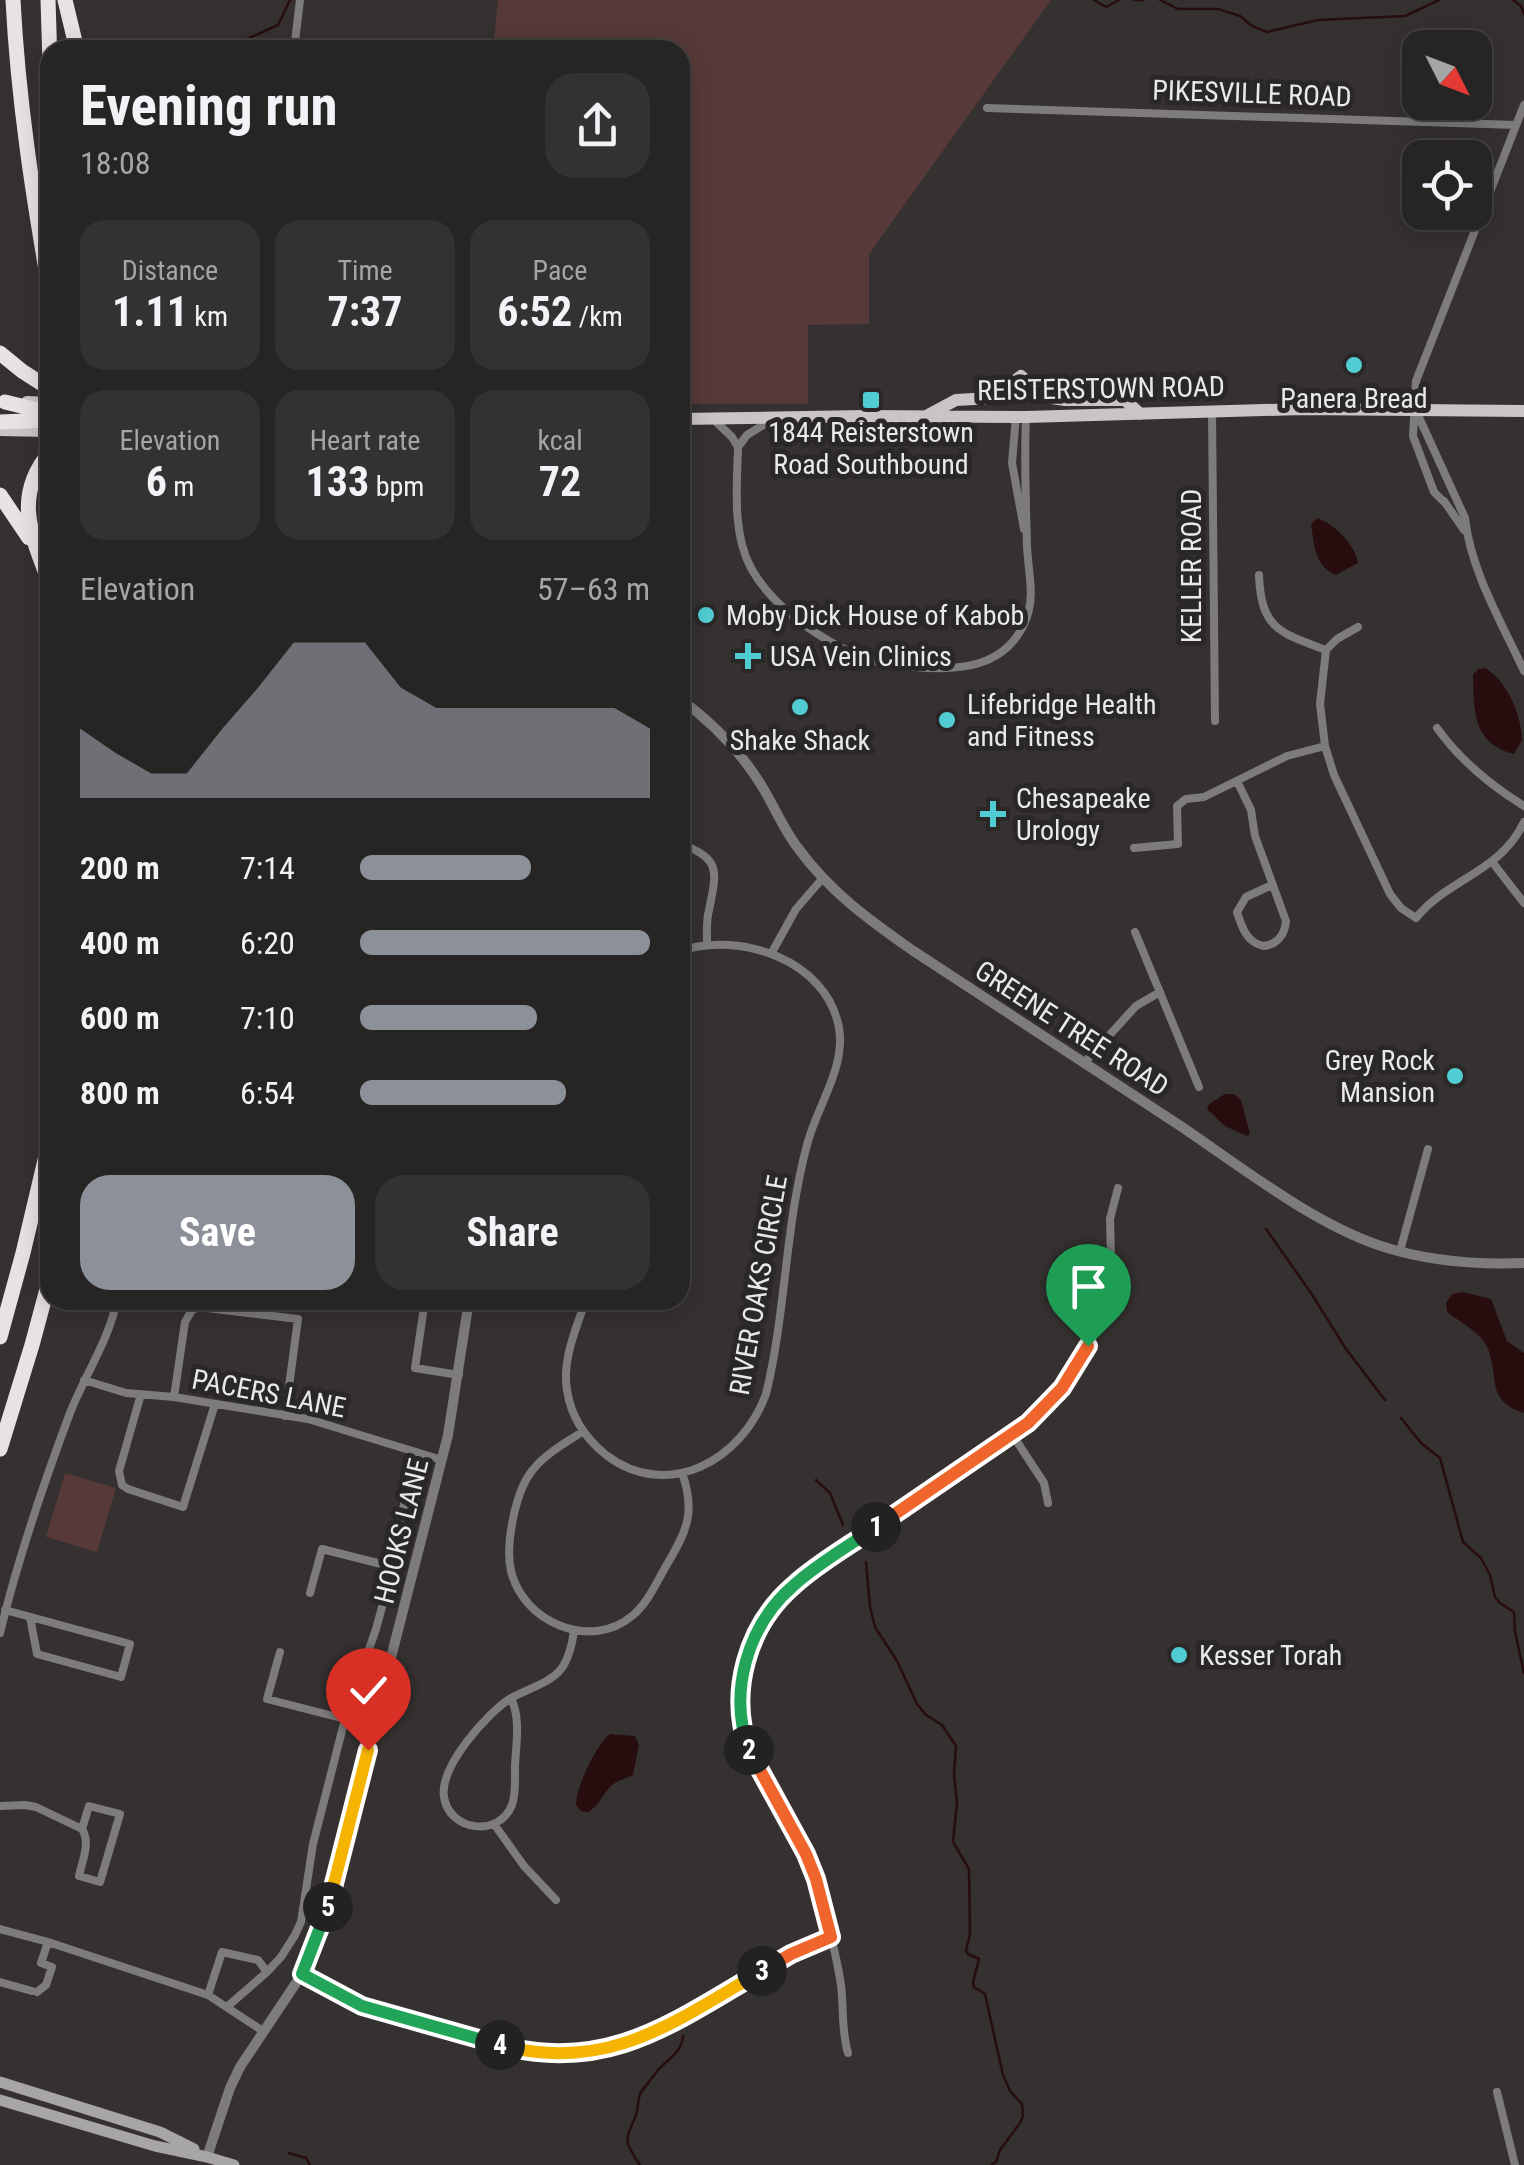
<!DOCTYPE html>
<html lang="en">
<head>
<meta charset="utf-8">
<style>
  body { margin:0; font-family:"Roboto Condensed",sans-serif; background:#333131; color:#f1f3f6; height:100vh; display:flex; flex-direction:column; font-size:38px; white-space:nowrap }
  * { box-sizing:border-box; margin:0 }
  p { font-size:32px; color:#a4a5a6 }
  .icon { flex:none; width:55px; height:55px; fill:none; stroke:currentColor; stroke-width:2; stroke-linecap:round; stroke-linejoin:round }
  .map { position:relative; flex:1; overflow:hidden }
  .sheet { position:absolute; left:40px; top:40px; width:650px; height:1270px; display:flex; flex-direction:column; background:#272524; border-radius:30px; box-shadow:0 5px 25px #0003,0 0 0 2px #434241 }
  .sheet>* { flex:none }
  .needle { width:65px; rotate:132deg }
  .controls { position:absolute; left:1402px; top:30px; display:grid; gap:20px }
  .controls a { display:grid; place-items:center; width:90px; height:90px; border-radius:20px; background:#272524; box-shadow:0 5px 25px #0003,0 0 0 2px #434241; font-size:50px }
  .pin { position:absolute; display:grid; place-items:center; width:85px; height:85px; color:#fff; margin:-102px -42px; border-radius:50% 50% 50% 0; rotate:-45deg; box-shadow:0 0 10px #0007 }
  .pin .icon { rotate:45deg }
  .km { position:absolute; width:50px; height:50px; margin:-25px; border-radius:50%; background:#222; color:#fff; font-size:28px; line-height:50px; text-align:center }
  .round { display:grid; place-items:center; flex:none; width:105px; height:105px; border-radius:30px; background:#333131 }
  .overview { display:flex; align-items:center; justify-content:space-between; height:170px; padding:0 40px }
  h1 { font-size:55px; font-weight:700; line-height:75px }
  .figures { display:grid; grid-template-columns:repeat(3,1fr); gap:15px; height:170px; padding:10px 40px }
  .figures div { display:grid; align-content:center; border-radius:25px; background:#333131; text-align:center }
  .figures b { font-size:42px; font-weight:700 }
  .figures small { font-size:28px; font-weight:400 }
  .figures p { font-size:28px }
  .chart { height:280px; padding:20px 40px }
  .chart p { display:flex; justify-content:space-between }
  .chart svg { width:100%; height:180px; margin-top:10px; fill:#8c9099; opacity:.7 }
  .button { display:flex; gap:20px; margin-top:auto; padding:20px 40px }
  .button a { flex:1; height:115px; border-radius:30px; background:#8c9099; color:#fff; font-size:40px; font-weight:700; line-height:115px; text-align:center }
  .button a+a { background:#333131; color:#f1f3f6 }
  ul { padding:0 40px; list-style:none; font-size:32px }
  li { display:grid; grid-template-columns:160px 120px 1fr; align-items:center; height:75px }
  li i { height:25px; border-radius:12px; background:#8c9099 }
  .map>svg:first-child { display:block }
  .green { fill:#573939 }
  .water { fill:#280d0e }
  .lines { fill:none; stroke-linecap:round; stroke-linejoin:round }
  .stream { stroke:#280d0e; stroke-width:2.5 }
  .minor { stroke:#7e7c7b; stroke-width:8 }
  .tertiary { stroke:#7e7c7b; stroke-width:10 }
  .secondary { stroke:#a8a5a5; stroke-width:11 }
  .primary { stroke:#c9c5c5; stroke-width:12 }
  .motorway { stroke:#e7e3e2; stroke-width:15 }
  .split-1-casing { stroke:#fff; stroke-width:20 }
  .split-2-casing { stroke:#fff; stroke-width:20 }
  .split-3-casing { stroke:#fff; stroke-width:20 }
  .split-4-casing { stroke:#fff; stroke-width:20 }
  .split-5-casing { stroke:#fff; stroke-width:20 }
  .split-6-casing { stroke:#fff; stroke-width:20 }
  .split-1 { stroke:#f0652b; stroke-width:12 }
  .split-2 { stroke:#22a559; stroke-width:12 }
  .split-3 { stroke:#f0652b; stroke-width:12 }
  .split-4 { stroke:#f5b400; stroke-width:12 }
  .split-5 { stroke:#22a559; stroke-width:12 }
  .split-6 { stroke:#f5b400; stroke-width:12 }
  .poi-dot { fill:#51ccd2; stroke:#2a2727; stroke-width:4 }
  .labels { text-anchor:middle; stroke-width:10; stroke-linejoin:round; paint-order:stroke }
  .street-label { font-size:28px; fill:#eae8e8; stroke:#2a2727 }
  .poi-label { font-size:28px; fill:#eae8e8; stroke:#2a2727; text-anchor:start }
</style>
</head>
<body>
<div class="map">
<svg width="1524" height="2165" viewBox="0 0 1524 2165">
  <rect width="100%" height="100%" fill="#343130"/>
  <!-- green -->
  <path class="green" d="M498,0H1051L869,254V324L808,325V404H680V50H493Z
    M65,1473L116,1488L97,1552L46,1537Z"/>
  <!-- water -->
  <path class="water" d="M1317,518C1334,523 1356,546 1358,563L1336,575C1315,567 1314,544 1311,524Z
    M1485,668C1508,682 1521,714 1522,740L1514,754C1472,743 1474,710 1473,674L1479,669Z
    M1225,1094H1234L1241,1100L1250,1134L1247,1136L1225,1126L1207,1109L1209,1104Z
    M1463,1292L1491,1299L1507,1341L1524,1353V1413C1485,1400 1500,1379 1488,1349C1481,1332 1461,1323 1447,1312L1446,1303L1452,1294Z
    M610,1734L635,1736L639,1745L633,1775C625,1779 617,1780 610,1787C602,1795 599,1806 588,1812L581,1811L576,1805C576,1787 596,1745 610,1734Z"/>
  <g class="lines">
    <!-- stream -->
    <path class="stream" d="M1094,0L1106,7L1119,0
      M1134,0H1143
      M1160,0L1178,9H1218L1240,16L1252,26L1267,32L1318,20L1405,16L1439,0
      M1513,0L1521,6L1524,14
      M242,50L249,38L278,25L290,0
      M1266,1229L1311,1293L1346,1349L1385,1400
      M1401,1418L1421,1443L1440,1458L1463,1542L1481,1558L1490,1575L1495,1597L1500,1603L1514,1612L1515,1632L1524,1673
      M816,1480L830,1493L843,1525
      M866,1562L870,1607L875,1627L897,1661L917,1704L926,1715L942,1725L956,1746L954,1774L957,1803L953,1842L969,1869L970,1934L966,1950L968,1954L979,1959L973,1982L974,1987L985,1994L1003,2075L1010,2091L1022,2104L1023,2116L1020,2123L1000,2150L996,2162L991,2165
      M289,2153L306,2158L310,2165
      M640,2165C623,2140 625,2142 636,2115C639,2107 637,2100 641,2092C643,2090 659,2068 661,2067C671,2057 682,2051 683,2036"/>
    <!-- minor -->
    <path class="minor" d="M294,50L300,0
      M987,108L1516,125
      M1212,411L1215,721
      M1417,413L1465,518C1471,572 1502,623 1524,671
      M1016,416L1012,463L1024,529
      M713,419L732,437L738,447C737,486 732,533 751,568C773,608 820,640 862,657C879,664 897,666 915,667C958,671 1005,668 1025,622C1036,597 1028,572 1027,546C1026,503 1024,459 1026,417
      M738,447L747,435L773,419
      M1444,501L1464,530
      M1444,502L1434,492L1413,436L1416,381L1524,105
      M1259,575C1261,629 1280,633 1326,650
      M1358,627L1337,639L1326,650L1320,704L1325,746L1334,775L1390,894L1401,908L1416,918C1447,879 1501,872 1524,822
      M1437,728C1460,760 1490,785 1524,806
      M1237,781L1251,810L1255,836L1286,921C1285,935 1277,944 1264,946C1247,943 1242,928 1237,912L1246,897L1272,885
      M680,844C723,858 716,874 709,910C706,921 707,933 707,944
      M1134,848L1178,844L1177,806L1186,799L1204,797L1287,756L1325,746
      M1493,863L1524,903
      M1135,932L1199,1087
      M771,954L796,909L822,879
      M1084,1063L1136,1006L1160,992
      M1400,1251L1428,1149
      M425,1300L415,1368L459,1375
      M559,1300L583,1309
      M586,1300C576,1328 562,1360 567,1390C571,1417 585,1438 606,1455C668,1502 742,1460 766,1394C786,1312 785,1226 807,1145C816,1108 846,1068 839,1028C827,960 740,931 680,951
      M84,1380L126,1393L174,1397L308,1419L442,1460
      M141,1394L119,1471L122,1485L128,1489L183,1507L215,1404
      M174,1397L185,1322L192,1310L199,1307L298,1319L285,1416
      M582,1432C564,1444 541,1456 529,1475C515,1496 505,1546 511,1571C523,1622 590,1651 632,1616C647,1604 657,1582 666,1566C687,1531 696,1512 682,1473
      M1012,1434L1044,1483L1048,1503
      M310,1593L322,1549L393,1567
      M5,1610L130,1644L121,1677L37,1654L30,1617
      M0,1633C18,1558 43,1485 70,1413C85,1375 109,1340 117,1300
      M280,1652L267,1699L345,1719
      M511,1698C487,1713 439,1767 444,1797C449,1831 499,1838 512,1805C516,1794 515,1778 515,1766C516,1744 521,1719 511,1698C551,1678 567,1680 574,1631
      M0,1806L25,1805L36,1807L82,1829C91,1843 82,1861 79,1876L100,1882L120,1814L89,1806L82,1829
      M494,1824L524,1866L556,1900
      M0,1929L48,1942L208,1995L263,2031
      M302,1974L363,2006L521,2050L544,2054L581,2053L620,2046L645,2037L791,1954L831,1937
      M0,1982L32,1991
      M37,1992L46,1985L52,1967L41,1963L48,1942
      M208,1995L222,1952L258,1960L267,1972
      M228,2006L267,1972L281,1957L295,1935L301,1922L313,1844L345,1719L376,1629L393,1567L413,1453
      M848,2053C841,2030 844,2008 841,1985C836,1952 827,1919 818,1887C803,1839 777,1808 755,1764C724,1700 746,1630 796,1583L1028,1423L1062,1388L1088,1346L1102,1310L1111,1257L1110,1219L1118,1188
      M1497,2092L1515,2165"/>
    <!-- tertiary -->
    <path class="tertiary" d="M680,699C713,723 742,753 763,788C775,808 784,830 798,848C829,891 869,920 912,950C1001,1008 1090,1066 1179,1125C1240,1166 1312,1223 1381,1246C1427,1261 1476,1265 1524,1263
      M207,2157L230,2088L240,2067L302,1974L322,1927L448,1435L469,1300"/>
    <!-- secondary -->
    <path class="secondary" d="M0,2082L160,2132L194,2149
      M0,2100L155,2146L207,2157L234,2165"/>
    <!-- primary -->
    <path class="primary" d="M27,402L50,403
      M928,415L956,400L992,398L1021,376L1045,397L1065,400H1125L1140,414
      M680,419L864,416L1026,417L1302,409L1524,411
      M0,430L50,431"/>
    <!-- motorway -->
    <path class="motorway" d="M13,0C18,99 33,196 50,293
      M48,0L50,63
      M65,0L77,50
      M0,353L22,371L50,389
      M5,402L50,413
      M0,422L50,420
      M50,452C12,497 32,536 50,584
      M0,495L29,538
      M0,1337L23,1253L50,1139
      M0,1449L32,1345L50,1278"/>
  </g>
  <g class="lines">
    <defs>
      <path id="split-1" d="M876,1527L1028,1423L1062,1388L1088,1346"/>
      <path id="split-2" d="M749,1750C728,1693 747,1626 793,1586C818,1563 849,1546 876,1527"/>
      <path id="split-3" d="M749,1750L806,1854L816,1879L831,1937L791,1954L762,1971"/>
      <path id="split-4" d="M500,2045C608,2074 674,2022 762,1971"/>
      <path id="split-5" d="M328,1907L302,1974L362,2006L500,2045"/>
      <path id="split-6" d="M328,1907L368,1750"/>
    </defs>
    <!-- split-1 casing -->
    <use href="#split-1" class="split-1-casing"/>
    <!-- split-2 casing -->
    <use href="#split-2" class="split-2-casing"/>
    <!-- split-3 casing -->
    <use href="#split-3" class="split-3-casing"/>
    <!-- split-4 casing -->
    <use href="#split-4" class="split-4-casing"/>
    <!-- split-5 casing -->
    <use href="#split-5" class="split-5-casing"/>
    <!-- split-6 casing -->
    <use href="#split-6" class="split-6-casing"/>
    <!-- split-1 -->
    <use href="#split-1" class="split-1"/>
    <!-- split-2 -->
    <use href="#split-2" class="split-2"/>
    <!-- split-3 -->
    <use href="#split-3" class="split-3"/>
    <!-- split-4 -->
    <use href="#split-4" class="split-4"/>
    <!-- split-5 -->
    <use href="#split-5" class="split-5"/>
    <!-- split-6 -->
    <use href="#split-6" class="split-6"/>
  </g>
  <!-- markers -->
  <g class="poi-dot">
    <circle cx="1354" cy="365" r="10"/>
    <rect x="861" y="390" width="20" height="20" rx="5"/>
    <circle cx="706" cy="615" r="10"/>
    <path d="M743 641h10v10h10v10h-10v10h-10v-10h-10v-10h10z"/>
    <circle cx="800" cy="707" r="10"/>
    <circle cx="947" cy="720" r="10"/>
    <path d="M988 799h10v10h10v10h-10v10h-10v-10h-10v-10h10z"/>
    <circle cx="1455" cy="1076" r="10"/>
    <circle cx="1179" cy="1655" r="10"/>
  </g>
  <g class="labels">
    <!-- street labels -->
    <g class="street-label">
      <text transform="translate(1252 93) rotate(2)" y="10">PIKESVILLE ROAD</text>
      <text transform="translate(1101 388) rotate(-1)" y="10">REISTERSTOWN ROAD</text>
      <text transform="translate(1191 566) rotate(-90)" y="10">KELLER ROAD</text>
      <text transform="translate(1072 1028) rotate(33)" y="10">GREENE TREE ROAD</text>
      <text transform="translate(758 1285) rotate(-80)" y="10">RIVER OAKS CIRCLE</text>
      <text transform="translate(269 1393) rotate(11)" y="10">PACERS LANE</text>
      <text transform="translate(401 1531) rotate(-76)" y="10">HOOKS LANE</text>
    </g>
    <!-- poi labels -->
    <g class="poi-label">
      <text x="1354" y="408" text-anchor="middle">Panera Bread</text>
      <text x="871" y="442" text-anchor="middle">1844 Reisterstown<tspan x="871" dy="32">Road Southbound</tspan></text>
      <text x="726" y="625">Moby Dick House of Kabob</text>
      <text x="770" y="666">USA Vein Clinics</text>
      <text x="967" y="714">Lifebridge Health<tspan x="967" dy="32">and Fitness</tspan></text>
      <text x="800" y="750" text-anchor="middle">Shake Shack</text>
      <text x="1016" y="808">Chesapeake<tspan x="1016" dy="32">Urology</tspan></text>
      <text x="1435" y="1070" text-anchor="end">Grey Rock<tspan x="1435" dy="32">Mansion</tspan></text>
      <text x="1199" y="1665">Kesser Torah</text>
    </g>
  </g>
</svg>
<div class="controls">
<a><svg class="needle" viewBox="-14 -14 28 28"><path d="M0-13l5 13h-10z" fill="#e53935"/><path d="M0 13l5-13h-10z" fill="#a4a5a6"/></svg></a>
<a><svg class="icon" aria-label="locate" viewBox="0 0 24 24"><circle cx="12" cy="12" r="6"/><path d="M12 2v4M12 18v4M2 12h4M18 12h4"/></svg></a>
</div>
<div class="pin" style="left:1088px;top:1346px;background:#1e9e55"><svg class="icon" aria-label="arrive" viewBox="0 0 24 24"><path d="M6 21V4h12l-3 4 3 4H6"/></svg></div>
<div class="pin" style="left:368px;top:1750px;background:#d93025"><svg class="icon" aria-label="check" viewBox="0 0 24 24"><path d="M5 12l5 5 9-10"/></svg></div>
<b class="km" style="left:876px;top:1527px">1</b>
<b class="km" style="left:749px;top:1750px">2</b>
<b class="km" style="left:762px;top:1971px">3</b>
<b class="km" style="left:500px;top:2045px">4</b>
<b class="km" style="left:328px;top:1907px">5</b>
<section class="sheet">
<div class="overview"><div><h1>Evening run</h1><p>18:08</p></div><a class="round"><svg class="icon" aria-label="share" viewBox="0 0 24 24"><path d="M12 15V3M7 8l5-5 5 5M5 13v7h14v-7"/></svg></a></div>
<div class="figures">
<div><p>Distance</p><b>1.11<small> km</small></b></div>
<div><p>Time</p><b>7:37</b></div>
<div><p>Pace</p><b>6:52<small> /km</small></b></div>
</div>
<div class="figures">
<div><p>Elevation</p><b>6<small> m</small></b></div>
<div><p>Heart rate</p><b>133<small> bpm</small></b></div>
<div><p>kcal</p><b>72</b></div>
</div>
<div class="chart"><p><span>Elevation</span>57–63 m</p>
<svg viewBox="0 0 160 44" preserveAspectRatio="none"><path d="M0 44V27L10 33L20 38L30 38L40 27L50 17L60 6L70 6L80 6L90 17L100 22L110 22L120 22L130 22L140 22L150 22L160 27V44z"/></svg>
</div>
<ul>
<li><b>200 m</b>7:14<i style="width:59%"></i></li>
<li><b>400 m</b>6:20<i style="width:100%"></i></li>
<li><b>600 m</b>7:10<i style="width:61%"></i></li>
<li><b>800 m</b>6:54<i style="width:71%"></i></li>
</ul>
<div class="button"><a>Save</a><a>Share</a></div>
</section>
</div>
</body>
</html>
